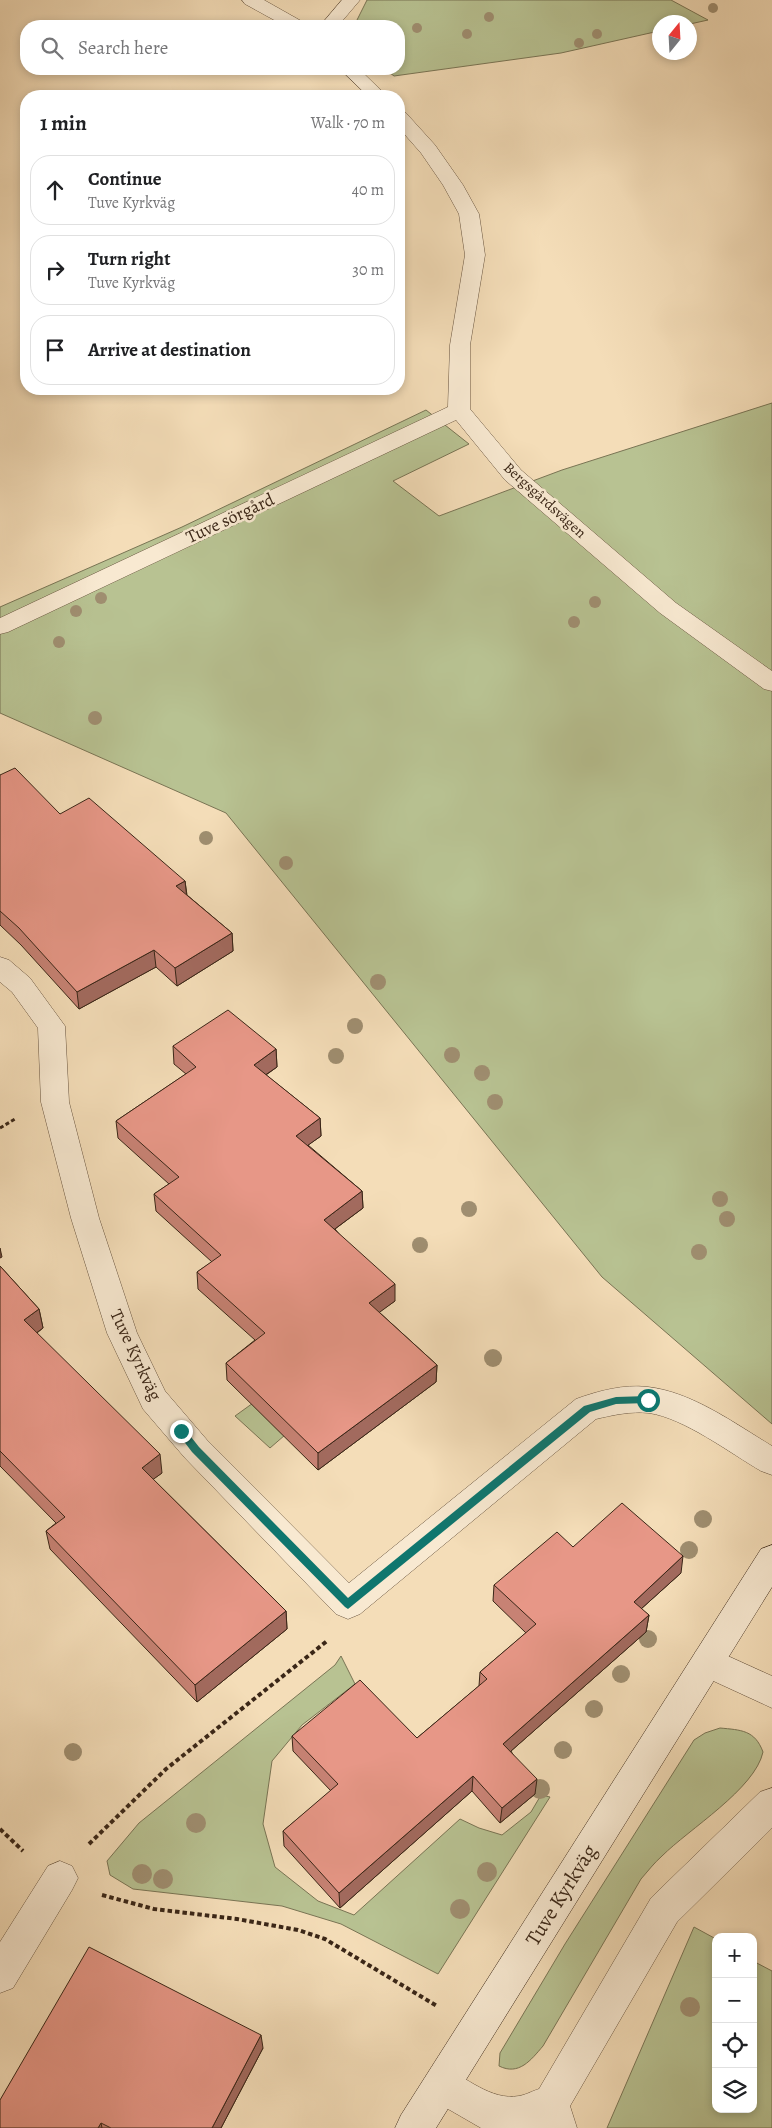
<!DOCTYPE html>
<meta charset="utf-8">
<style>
body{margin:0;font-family:Alegreya,serif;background:#f6f6f6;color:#202124}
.controls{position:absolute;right:15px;bottom:15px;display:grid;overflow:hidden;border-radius:10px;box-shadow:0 2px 8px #0003}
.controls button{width:45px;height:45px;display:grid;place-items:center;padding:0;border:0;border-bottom:1px solid #e0e0e0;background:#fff;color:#202124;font:25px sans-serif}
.compass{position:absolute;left:652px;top:15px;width:45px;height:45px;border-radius:50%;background:#fff;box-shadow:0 2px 8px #0003;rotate:18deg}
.stop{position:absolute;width:15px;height:15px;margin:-11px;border:4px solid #0f766e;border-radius:50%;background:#fff}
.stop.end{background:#0f766e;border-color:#fff;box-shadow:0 1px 5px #0008}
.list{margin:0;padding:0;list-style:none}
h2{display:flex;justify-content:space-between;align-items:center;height:65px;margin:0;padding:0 20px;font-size:21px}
h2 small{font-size:16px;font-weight:400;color:#757577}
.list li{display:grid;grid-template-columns:32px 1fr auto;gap:15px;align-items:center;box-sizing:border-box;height:70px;margin:0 10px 10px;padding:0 10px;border:1px solid #e0e0e0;border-radius:20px}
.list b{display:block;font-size:19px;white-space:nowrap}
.list p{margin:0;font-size:16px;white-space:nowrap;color:#757577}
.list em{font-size:16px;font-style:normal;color:#757577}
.icon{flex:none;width:28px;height:28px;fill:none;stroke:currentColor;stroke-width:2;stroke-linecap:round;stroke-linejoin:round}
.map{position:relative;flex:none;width:772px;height:2128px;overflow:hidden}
.search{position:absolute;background:#fff;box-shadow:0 2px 8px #0003;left:20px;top:20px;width:385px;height:55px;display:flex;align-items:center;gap:12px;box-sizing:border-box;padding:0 18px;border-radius:20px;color:#757577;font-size:19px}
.panel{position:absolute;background:#fff;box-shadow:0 2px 8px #0003;left:20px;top:90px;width:385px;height:305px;border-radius:20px}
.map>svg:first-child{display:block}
.green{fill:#b8c292;stroke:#797454}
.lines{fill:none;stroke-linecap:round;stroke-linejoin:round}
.lane-casing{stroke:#68543f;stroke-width:1}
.street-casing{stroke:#68543f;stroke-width:1}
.secondary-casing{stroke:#3a2617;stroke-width:1}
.path-far1{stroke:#3a2617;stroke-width:3;stroke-dasharray:4 2.5;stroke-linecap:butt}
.path{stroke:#3a2617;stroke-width:4;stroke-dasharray:4.5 3;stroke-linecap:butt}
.lane{fill:#f8e9d1;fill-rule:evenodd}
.street{fill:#f8e9d1;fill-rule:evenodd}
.secondary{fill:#f8e9d1;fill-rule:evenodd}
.tree{fill:#9f8e70}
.wall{fill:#c78274;stroke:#3a2617}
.shaded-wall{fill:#a26a5e;stroke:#3a2617}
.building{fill:#e79787;stroke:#3a2617}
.route{fill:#0f766e}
.labels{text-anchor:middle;stroke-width:5;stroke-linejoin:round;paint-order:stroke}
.far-street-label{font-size:15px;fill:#3a2617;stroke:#f8e9d1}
.street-label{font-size:18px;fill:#3a2617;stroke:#f8e9d1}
.near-street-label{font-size:21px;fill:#3a2617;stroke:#f8e9d1}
</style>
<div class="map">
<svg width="772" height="2128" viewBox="0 0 772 2128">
<rect width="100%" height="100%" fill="#f4ddb8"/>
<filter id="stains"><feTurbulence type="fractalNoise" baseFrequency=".004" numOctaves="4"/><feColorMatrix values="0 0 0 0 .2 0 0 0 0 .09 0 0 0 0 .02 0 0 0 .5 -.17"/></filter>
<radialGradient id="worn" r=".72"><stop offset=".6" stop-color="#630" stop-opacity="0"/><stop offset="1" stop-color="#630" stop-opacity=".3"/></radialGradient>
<g class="green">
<path d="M367 0H671L708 20 690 24V22H660L659 31 561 53 394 76 385 69H399V26H354Z"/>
<path d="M772 403V1424L602 1277 226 813 0 713V607L182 527 426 410 469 444 393 481 439 516 562 470Z"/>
<path d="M285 1380 315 1409 270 1448 235 1416Z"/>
<path d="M341 1656 355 1684 302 1725 272 1761 263 1824 275 1867 318 1901 354 1915 460 1819 479 1828 502 1835 531 1812 541 1795 550 1797 438 1974 341 1924 282 1906 133 1889 110 1875 107 1861 139 1823 335 1665Z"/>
<path d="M720 1728C741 1730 755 1730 763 1752 755 1789 689 1829 662 1856 654 1863 648 1871 641 1879L543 2046C531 2060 519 2076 499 2066L500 2053 565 1944 694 1740 705 1733Z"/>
<path d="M694 1927 716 1939V2109H753V1961L772 1971V2128H607Z"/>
</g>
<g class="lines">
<defs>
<g id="lane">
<path d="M708 1647 772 1676V1708L696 1673 691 1662 696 1651Z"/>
<path d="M772 1788V1828L677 1922 570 2106 577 2128H481L429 2098 423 2085 429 2072 442 2066C466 2077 491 2101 519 2096 526 2095 532 2091 539 2089L651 1898 760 1792Z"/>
<path d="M60 1861 72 1866 78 1878 72 1890 13 1988 0 1993V1942L48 1866Z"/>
</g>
<g id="street">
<path d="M242 0H264L303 22 306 26H285L245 4Z"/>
<path d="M342 0H360L338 26H320Z"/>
<path d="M340 69H359L387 96H368Z"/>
<path d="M399 112 406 113 435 145 463 185 479 214 485 255 470 345V409L521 470 676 603 772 671V691L764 689 660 613 505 480 456 420 8 632 0 634V618L448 407 450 345 465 255 459 214 443 185 421 153 399 128Z"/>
<path d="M0 957 9 960 30 978 65 1026 69 1102 99 1218 137 1333 165 1391 207 1440 349 1583 576 1399C598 1391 624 1384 648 1387 692 1392 734 1423 772 1446V1475L761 1471C730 1453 684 1418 649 1413 631 1411 613 1415 596 1419L360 1614 348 1619 336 1614 185 1458 143 1409 107 1333 71 1218 41 1102 38 1028 12 992 0 982Z"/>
</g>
<path id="secondary" d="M772 1545V1587L436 2128H395L401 2115 761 1549Z"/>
</defs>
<use href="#lane" class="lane-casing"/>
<use href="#street" class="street-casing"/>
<use href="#secondary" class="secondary-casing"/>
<path class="path-far1" d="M0 1128 15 1119"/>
<g class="path">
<path d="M0 1829 23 1851"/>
<path d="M89 1844 166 1769 327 1641"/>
<path d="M102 1895 154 1909 237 1919 298 1930 325 1939 437 2006"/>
</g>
<use href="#lane" class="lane"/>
<use href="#street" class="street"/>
<use href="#secondary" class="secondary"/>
</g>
<g class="tree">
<circle cx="713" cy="8" r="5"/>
<circle cx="489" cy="17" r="5"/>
<circle cx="417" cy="28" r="5"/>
<circle cx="467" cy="34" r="5"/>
<circle cx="597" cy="34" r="5"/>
<circle cx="579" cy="43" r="5"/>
<circle cx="101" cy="598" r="6"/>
<circle cx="595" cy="602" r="6"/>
<circle cx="76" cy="611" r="6"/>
<circle cx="574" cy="622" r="6"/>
<circle cx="59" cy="642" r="6"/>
<circle cx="95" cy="718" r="7"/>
<circle cx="206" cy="838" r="7"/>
<circle cx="286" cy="863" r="7"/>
<circle cx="378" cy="982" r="8"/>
<circle cx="355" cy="1026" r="8"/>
<circle cx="452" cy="1055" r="8"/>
<circle cx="336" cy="1056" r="8"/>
<circle cx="482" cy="1073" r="8"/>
<circle cx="495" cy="1102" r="8"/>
<circle cx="720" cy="1199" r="8"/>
<circle cx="469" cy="1209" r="8"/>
<circle cx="727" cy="1219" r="8"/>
<circle cx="420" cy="1245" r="8"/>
<circle cx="699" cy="1252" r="8"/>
<circle cx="493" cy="1358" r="9"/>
<circle cx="703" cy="1519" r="9"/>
<circle cx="689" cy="1550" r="9"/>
<circle cx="648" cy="1639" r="9"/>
<circle cx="621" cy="1674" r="9"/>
<circle cx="594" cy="1709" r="9"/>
<circle cx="563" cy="1750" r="9"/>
<circle cx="73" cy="1752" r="9"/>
<circle cx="540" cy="1789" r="10"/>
<circle cx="196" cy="1823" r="10"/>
<circle cx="487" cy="1872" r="10"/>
<circle cx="142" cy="1874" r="10"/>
<circle cx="163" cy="1879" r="10"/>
<circle cx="460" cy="1909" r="10"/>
<circle cx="690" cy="2007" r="10"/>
</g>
<g class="wall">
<path d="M0 775 60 814 185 881 187 895 232 933 233 951 177 986 156 967 79 1009 21 945 0 925Z"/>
<path d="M173 1046 276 1049 277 1067 266 1075 320 1118 321 1136 308 1145 362 1191 363 1208 335 1229 395 1301 379 1312 437 1365 436 1382 318 1470 227 1380 226 1363 255 1340 198 1289 197 1272 212 1262 156 1211 154 1194 169 1184 118 1138 116 1121 186 1074 174 1064Z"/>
<path d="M0 1266 39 1309 43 1328 37 1333 162 1473 153 1479 286 1611 287 1629 197 1702 50 1549 46 1531 56 1523 0 1466Z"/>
<path d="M573 1547 681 1573 641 1609 649 1615 646 1632 511 1751 535 1794 500 1823 472 1791 340 1908 284 1846 283 1831 331 1791 293 1751 292 1736 417 1738 479 1686 480 1672 526 1633 493 1601 494 1585Z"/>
<path d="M263 2048 221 2128H0Z"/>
</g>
<g class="shaded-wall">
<path d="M185 881 187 899 176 886Z"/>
<path d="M232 933 233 951 177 986 175 968Z"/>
<path d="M154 950 156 967 79 1009 77 992Z"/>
<path d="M276 1049 277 1067 255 1082 254 1065Z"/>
<path d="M320 1118 321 1136 297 1153 296 1136Z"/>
<path d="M362 1191 363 1208 324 1237V1220Z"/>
<path d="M0 1248 2 1257 0 1258Z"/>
<path d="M395 1284V1301L369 1320V1303Z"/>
<path d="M39 1309 43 1328 28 1339 24 1320Z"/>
<path d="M437 1365 436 1382 318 1470V1453Z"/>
<path d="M160 1454 162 1473 144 1486 142 1468Z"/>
<path d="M683 1556 681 1573 631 1618 634 1602Z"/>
<path d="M286 1611 287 1629 197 1702 195 1685Z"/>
<path d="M649 1615 646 1632 502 1759 503 1744Z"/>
<path d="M473 1776 472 1791 340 1908 339 1893Z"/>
<path d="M537 1779 535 1794 500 1823 502 1808Z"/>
<path d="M261 2035 263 2048 221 2128H212Z"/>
<path d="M101 2123 102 2128H98Z"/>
</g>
<g class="building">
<path d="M15 768 60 814 89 798 185 881 176 886 232 933 175 968 154 950 77 992 19 928 0 911V775Z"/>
<path d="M228 1010 276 1049 254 1065 320 1118 296 1136 362 1191 324 1220 395 1284 369 1303 437 1365 318 1453 226 1363 265 1333 197 1272 221 1255 154 1194 179 1177 116 1121 196 1067 173 1046Z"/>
<path d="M0 1266 39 1309 24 1320 160 1454 142 1468 286 1611 195 1685 46 1531 65 1517 0 1451Z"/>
<path d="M622 1503 683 1556 634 1602 649 1615 503 1744 537 1779 502 1808 473 1776 339 1893 283 1831 338 1784 292 1736 360 1680 417 1738 487 1679 480 1672 536 1624 494 1585 557 1532 573 1547Z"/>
<path d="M89 1947 261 2035 212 2128H111L101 2123 98 2128H0V2100Z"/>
</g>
<path class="route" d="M648 1396 653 1400 648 1403 616 1404 590 1412 348 1609 345 1607 192 1452 176 1431 178 1428H184L199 1447 348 1598 584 1406 616 1397Z"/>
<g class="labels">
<g class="far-street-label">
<text transform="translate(545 500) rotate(42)" y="5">Bergsgårdsvägen</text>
</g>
<g class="street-label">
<text transform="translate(230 518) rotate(-25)" y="6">Tuve sörgård</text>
<text transform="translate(136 1355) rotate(65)" y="6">Tuve Kyrkväg</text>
</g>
<g class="near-street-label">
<text transform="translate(561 1895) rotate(-58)" y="7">Tuve Kyrkväg</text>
</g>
</g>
<rect width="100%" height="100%" filter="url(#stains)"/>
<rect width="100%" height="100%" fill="url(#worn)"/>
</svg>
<div class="controls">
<button>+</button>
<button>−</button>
<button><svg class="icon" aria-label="locate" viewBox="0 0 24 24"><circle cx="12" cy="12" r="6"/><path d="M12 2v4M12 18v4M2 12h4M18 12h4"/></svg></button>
<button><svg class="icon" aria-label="layers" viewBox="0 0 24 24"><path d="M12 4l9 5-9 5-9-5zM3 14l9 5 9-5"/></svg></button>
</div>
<svg class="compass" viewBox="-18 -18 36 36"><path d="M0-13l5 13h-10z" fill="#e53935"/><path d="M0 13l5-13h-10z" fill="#757577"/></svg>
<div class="stop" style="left:648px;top:1400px"></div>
<div class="stop end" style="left:181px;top:1431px"></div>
<div class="search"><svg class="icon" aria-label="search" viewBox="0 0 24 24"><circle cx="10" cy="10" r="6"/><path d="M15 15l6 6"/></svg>Search here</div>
<section class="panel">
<h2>1 min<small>Walk · 70 m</small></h2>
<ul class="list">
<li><svg class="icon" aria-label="ahead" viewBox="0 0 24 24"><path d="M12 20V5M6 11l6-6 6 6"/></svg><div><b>Continue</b><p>Tuve Kyrkväg</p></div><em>40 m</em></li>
<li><svg class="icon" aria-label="right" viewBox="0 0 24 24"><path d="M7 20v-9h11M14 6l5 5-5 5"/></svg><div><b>Turn right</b><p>Tuve Kyrkväg</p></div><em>30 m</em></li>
<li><svg class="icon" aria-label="arrive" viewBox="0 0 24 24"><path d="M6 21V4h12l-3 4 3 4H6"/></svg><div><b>Arrive at destination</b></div></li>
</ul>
</section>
</div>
